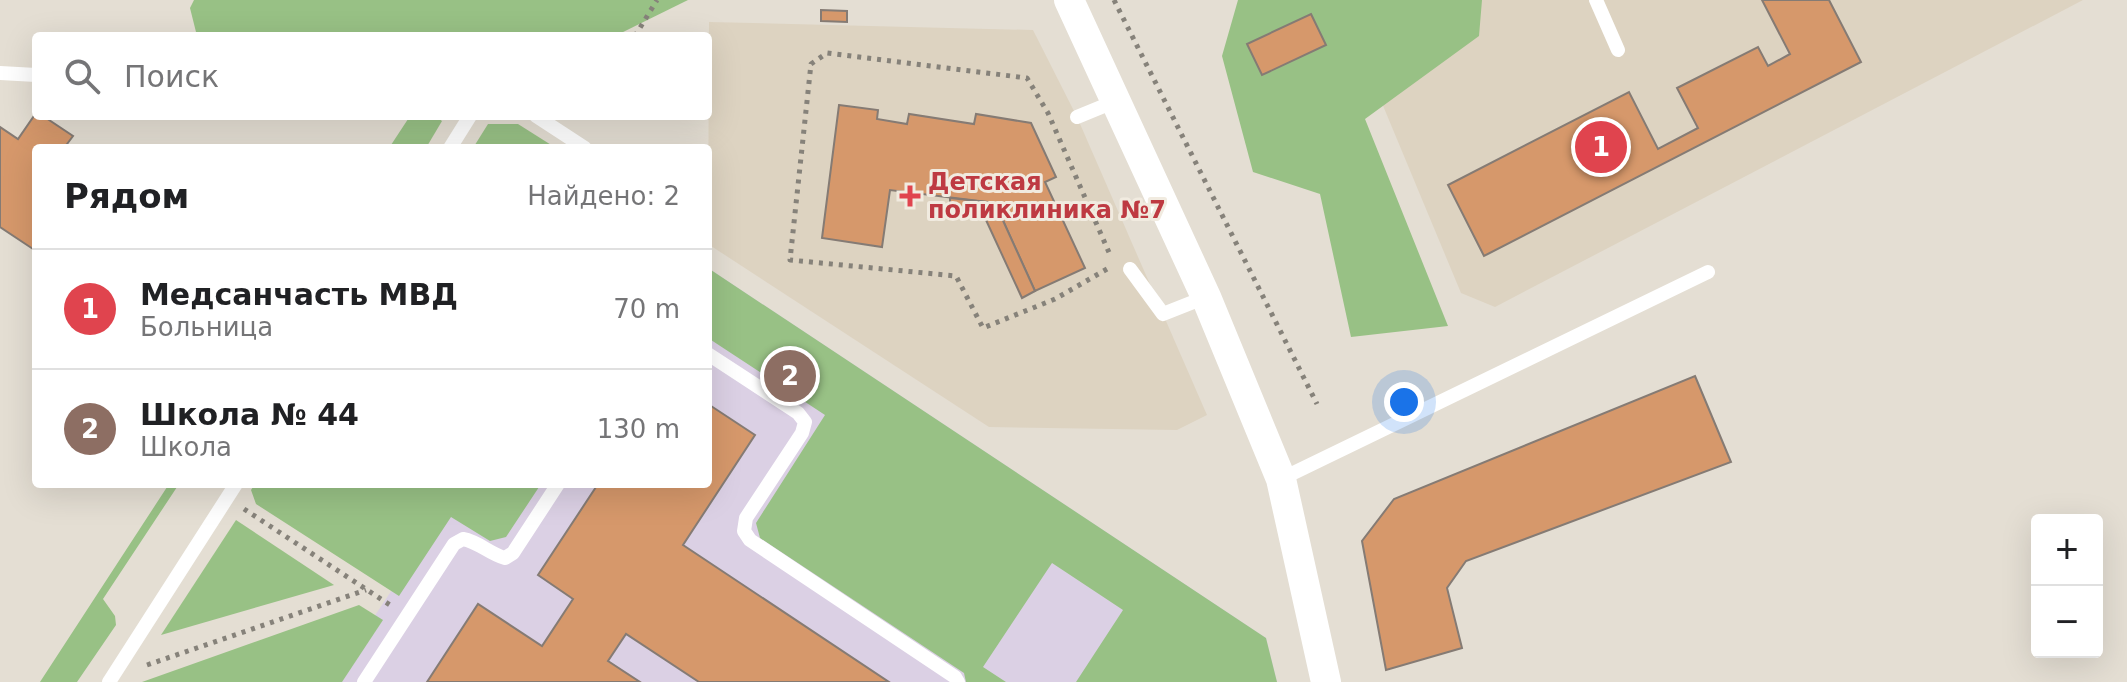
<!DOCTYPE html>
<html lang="ru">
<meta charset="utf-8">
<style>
body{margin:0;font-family:"DejaVu Sans",sans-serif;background:#f2f2f2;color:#202124}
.controls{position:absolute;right:24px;bottom:24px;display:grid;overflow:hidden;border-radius:8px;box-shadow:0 8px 32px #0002}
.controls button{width:72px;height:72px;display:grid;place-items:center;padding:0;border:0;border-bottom:2px solid #e0e0e0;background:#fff;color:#202124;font:40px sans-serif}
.you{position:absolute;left:1404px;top:402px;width:28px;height:28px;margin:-20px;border:6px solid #fff;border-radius:50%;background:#1a73e8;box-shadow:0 0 0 12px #1a73e833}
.badge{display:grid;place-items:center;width:52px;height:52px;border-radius:50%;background:#0b8043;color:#fff;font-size:26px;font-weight:700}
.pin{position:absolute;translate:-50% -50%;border:4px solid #fff;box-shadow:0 2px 8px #0006}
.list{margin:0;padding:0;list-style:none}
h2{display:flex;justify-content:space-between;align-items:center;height:104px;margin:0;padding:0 32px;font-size:34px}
h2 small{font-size:26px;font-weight:400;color:#757577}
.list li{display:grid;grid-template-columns:52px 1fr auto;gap:24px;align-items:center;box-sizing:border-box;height:120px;padding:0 32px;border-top:2px solid #e0e0e0}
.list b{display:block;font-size:30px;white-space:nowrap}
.list p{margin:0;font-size:26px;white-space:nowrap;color:#757577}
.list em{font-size:26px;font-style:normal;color:#757577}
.icon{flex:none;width:44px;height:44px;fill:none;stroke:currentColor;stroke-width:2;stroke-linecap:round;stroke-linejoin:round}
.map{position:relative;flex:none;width:2127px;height:682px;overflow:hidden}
.search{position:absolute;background:#fff;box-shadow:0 8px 32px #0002;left:32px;top:32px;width:680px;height:88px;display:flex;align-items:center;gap:20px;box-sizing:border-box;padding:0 28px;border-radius:8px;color:#757577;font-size:30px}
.panel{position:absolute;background:#fff;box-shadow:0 8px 32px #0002;left:32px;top:144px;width:680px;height:344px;border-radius:8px}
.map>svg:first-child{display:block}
.built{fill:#ddd3c1}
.education{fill:#dbd0e4}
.green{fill:#98c185}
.building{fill:#d6986b;stroke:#857b74;stroke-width:2}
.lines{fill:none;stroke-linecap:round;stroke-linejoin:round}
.path{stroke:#86827a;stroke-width:5;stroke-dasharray:4 6;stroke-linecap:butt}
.service{stroke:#fff;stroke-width:14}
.minor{stroke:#fff;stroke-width:30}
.health-dot{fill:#e0444e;stroke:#f1ebe0;stroke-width:3}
.labels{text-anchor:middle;stroke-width:6;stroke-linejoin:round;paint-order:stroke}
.health-label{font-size:24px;font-weight:bold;fill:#be3a42;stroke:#f1ebe0;text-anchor:start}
</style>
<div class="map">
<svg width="2127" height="682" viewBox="0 0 2127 682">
<rect width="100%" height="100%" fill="#e4ded3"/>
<g class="built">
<path d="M1339 0H2083L1495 307 1461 293Z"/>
<path d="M709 22 1033 30 1077 117 1207 415 1177 430 989 427 708 244Z"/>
</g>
<path class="education" d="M708 268 1266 638 1277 682H331L462 484H708Z"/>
<g class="green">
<path d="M194 0H688L615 36H197L190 8Z"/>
<path d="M1238 0H1482L1479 36 1365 119 1448 326 1351 337 1320 194 1253 172 1222 56Z"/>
<path d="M410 116H435L442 121 426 148H389Z"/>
<path d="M488 124H518L556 148H473Z"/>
<path d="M708 268 1266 638 1277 682H1076L1123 610 1052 563 983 667 1006 682H966L964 673 760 538 756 523 825 415 708 338Z"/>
<path d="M169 484H179L103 599 115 616 116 625 77 682H40Z"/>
<path d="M255 484H541L506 537 490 541 451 517 399 596 256 504 251 490Z"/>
<path d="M236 520 334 585 161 635Z"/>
<path d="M359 605 383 620 342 682H142Z"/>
</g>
<g class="building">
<path d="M1762 0H1829L1861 62 1484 256 1448 185 1629 92 1658 149 1698 128 1677 88 1758 47 1768 66 1790 54Z"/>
<path d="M821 10 847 11V22L821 21Z"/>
<path d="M1311 14 1326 45 1262 75 1247 44Z"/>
<path d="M839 105 878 110 877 119 907 124 909 114 974 124 976 114 1031 123 1056 177 1045 182 1085 268 1035 291 995 203 890 190 882 247 822 238Z"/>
<path d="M36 113V116H43L73 136 64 148H36V251L0 227V127L18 139Z"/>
<path d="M950 198 995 203 1035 291 1022 298 986 220 950 214Z"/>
<path d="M1695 376 1731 462 1466 561 1447 588 1462 648 1386 670 1362 541 1394 499Z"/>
<path d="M708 404 755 435 683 545 889 682H699L626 634 608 661 640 682H427L478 604 542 646 573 599 538 575 598 484H708Z"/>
</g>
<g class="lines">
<g class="path">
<path d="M1114 0 1317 404"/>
<path d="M635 36 657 0"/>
<path d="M1107 269 1055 299 983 328 956 276 790 260 811 64 827 53 1027 78 1048 113 1111 257"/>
<path d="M244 509 390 605"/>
<path d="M147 665 366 590"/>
</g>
<g class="service">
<path d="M1596 0 1618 50"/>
<path d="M0 73 36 75"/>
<path d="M536 116 585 148"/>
<path d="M1077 117 1116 101"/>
<path d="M450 148 470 116"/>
<path d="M1130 269 1163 314 1206 297"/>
<path d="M708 354 798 413 805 422 802 433 746 518 744 531 750 540 955 677 958 682"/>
<path d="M1281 479 1708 272"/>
<path d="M109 682 236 484"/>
<path d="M364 682 454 544 463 539C479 542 490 554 505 558L513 553 558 484"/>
</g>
<path class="minor" d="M1069 0 1206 297 1281 479 1326 682"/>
</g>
<path class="health-dot" d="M906 184h8v8h8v8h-8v8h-8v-8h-8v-8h8z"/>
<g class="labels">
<g class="health-label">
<text x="928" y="190">Детская<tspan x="928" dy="28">поликлиника №7</tspan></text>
</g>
</g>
</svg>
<div class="controls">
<button>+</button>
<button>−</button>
</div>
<div class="you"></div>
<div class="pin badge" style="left:1601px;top:147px;background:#e0444e">1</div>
<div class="pin badge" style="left:790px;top:376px;background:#8d6e63">2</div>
<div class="search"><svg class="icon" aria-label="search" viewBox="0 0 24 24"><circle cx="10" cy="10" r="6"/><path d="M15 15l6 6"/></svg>Поиск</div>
<section class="panel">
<h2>Рядом<small>Найдено: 2</small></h2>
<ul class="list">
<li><span class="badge" style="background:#e0444e">1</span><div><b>Медсанчасть МВД</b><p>Больница</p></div><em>70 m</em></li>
<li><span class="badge" style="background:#8d6e63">2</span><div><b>Школа № 44</b><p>Школа</p></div><em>130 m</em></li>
</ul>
</section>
</div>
